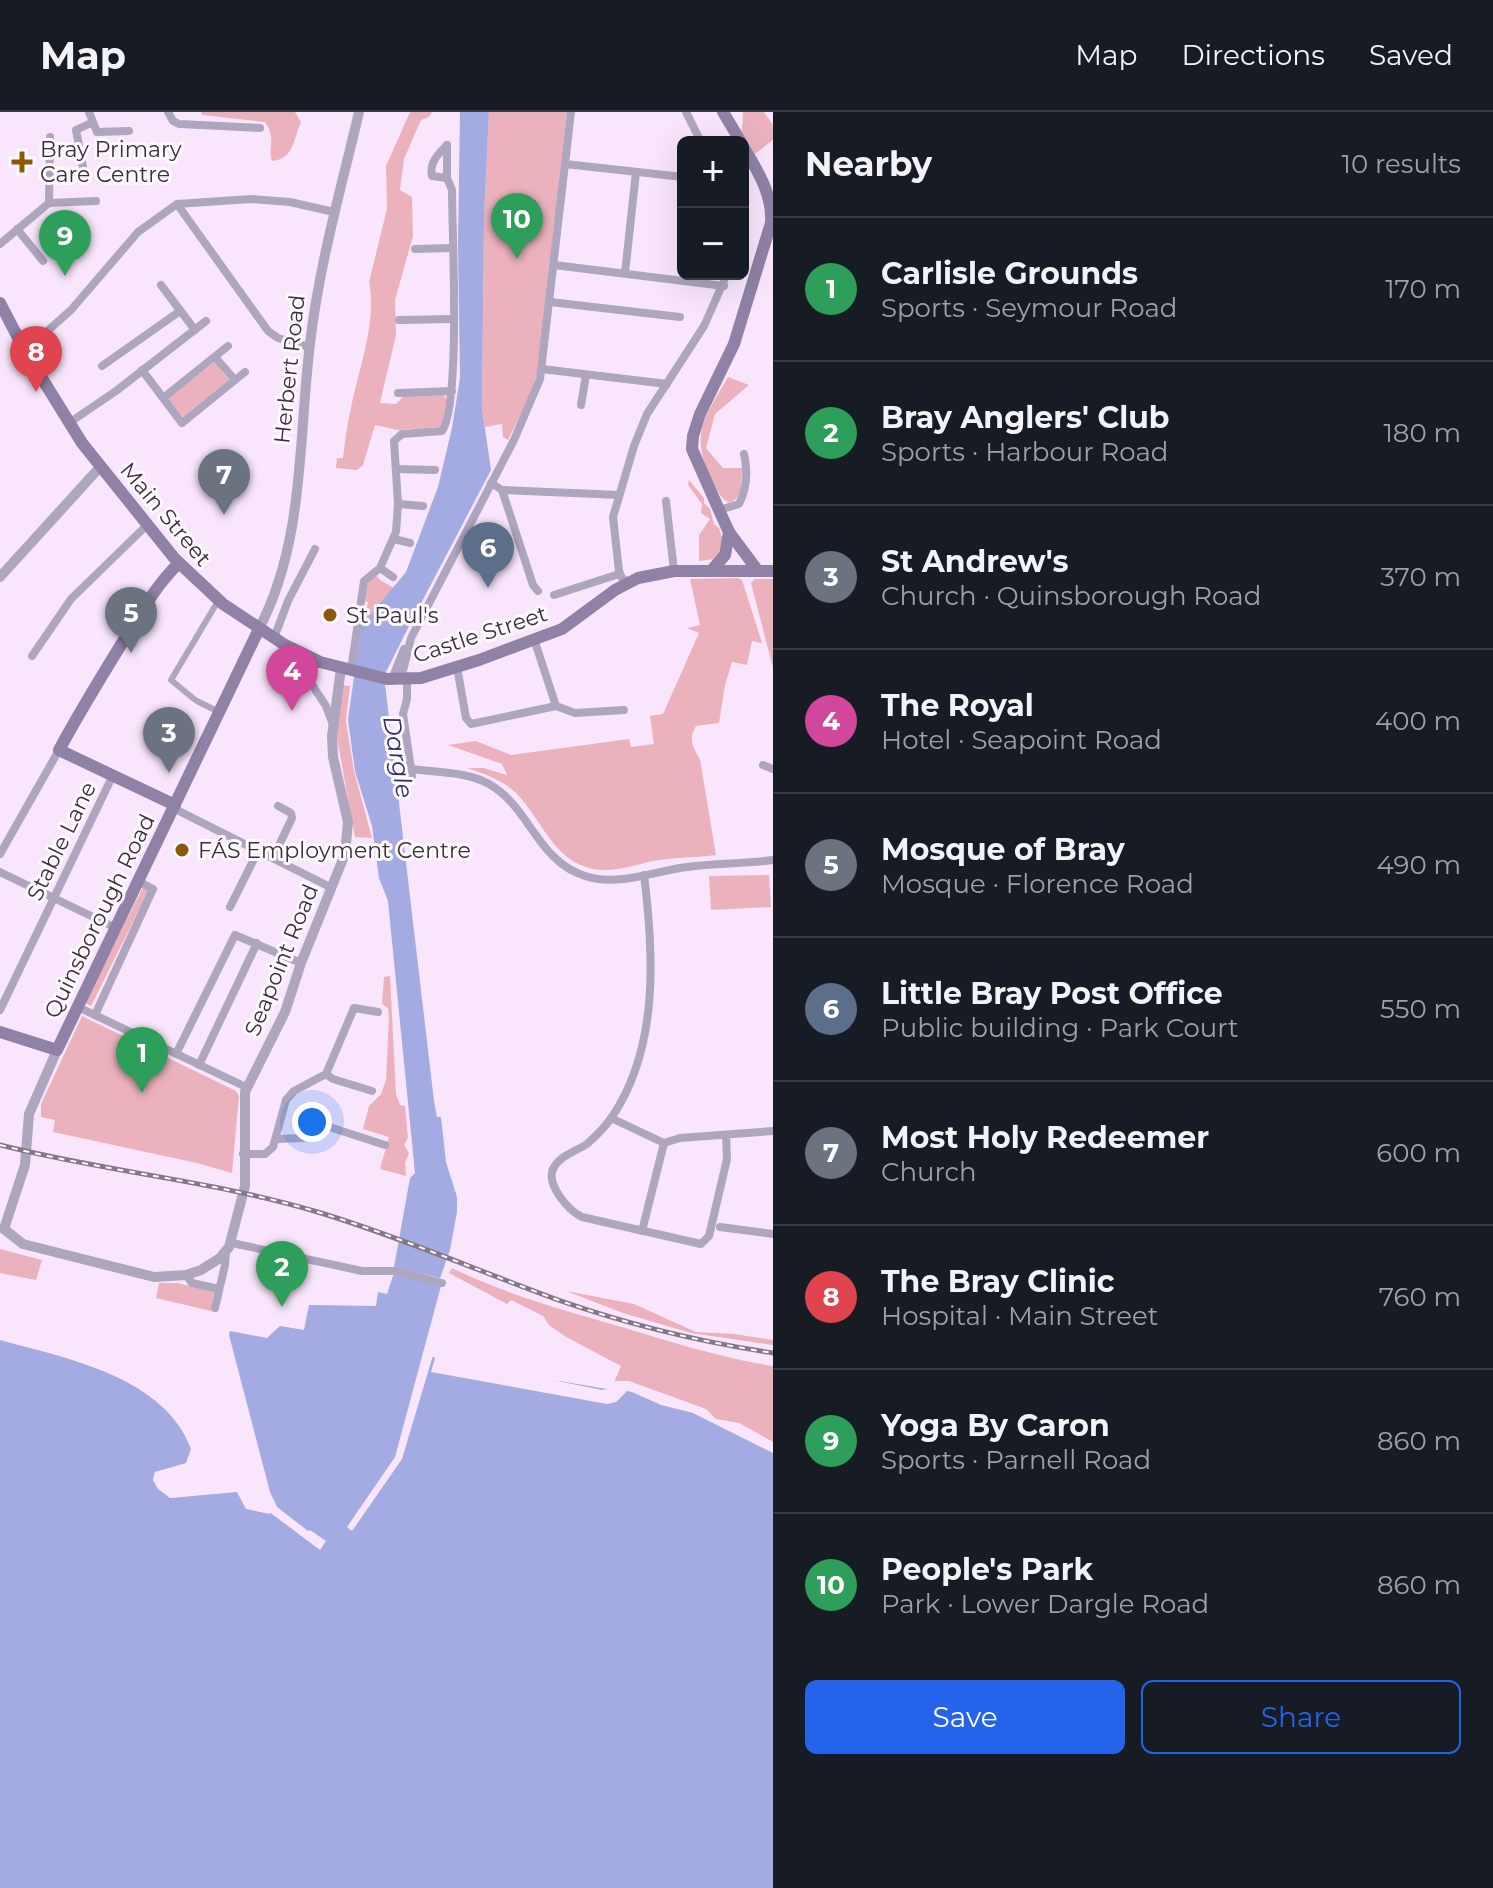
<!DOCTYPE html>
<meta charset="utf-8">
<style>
body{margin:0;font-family:Montserrat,sans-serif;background:#20242c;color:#f1f3f6}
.controls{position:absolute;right:24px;top:24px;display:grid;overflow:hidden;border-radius:12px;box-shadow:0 8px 32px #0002}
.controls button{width:72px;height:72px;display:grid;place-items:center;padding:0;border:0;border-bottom:2px solid #363941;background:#171b24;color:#f1f3f6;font:40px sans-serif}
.you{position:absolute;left:312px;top:1010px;width:28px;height:28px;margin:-20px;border:6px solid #fff;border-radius:50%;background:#1a73e8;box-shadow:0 0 0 12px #1a73e833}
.badge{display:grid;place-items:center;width:52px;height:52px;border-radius:50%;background:#2563eb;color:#fff;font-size:26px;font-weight:700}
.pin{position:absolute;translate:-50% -66px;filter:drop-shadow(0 2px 4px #0008)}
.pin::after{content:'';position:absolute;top:42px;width:28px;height:24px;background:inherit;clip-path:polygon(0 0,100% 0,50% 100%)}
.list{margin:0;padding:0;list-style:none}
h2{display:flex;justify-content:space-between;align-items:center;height:104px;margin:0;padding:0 32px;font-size:34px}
h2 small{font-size:26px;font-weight:400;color:#9ea1a6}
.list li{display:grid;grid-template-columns:52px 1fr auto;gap:24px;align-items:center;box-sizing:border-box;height:144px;padding:0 32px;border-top:2px solid #363941}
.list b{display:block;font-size:30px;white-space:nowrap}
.list p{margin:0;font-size:26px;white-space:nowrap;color:#9ea1a6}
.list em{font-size:26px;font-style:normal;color:#9ea1a6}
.actions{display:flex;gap:16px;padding:24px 32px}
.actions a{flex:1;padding:18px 0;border:2px solid #2563eb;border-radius:12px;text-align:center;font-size:28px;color:#2563eb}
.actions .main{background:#2563eb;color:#fff}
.map{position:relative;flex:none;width:773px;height:1776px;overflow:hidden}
header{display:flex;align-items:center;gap:48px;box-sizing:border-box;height:112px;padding:0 40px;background:#171b24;border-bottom:2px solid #363941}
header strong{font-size:38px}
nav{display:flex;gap:44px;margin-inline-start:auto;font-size:28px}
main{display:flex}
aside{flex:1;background:#171b24}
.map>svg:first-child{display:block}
.green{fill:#ebb2be}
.water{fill:#a4aae2}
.pier{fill:#f9e6fc}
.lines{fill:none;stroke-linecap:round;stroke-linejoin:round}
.pedestrian{stroke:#aea5be;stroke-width:6}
.minor{stroke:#aea5be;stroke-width:8}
.tertiary{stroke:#aea5be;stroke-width:10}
.secondary{stroke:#8f82a6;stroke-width:12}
.rail-casing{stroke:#847786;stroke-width:5}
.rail{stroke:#fdf9fe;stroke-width:2;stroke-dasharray:6;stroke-linecap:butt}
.poi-dot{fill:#8d5809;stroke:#fdf9fe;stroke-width:3}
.labels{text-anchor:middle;stroke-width:6;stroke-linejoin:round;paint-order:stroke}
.poi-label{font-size:22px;fill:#392f3a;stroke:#fdf9fe;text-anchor:start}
.street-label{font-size:22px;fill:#392f3a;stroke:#fdf9fe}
.water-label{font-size:24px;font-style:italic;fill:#2e2c6e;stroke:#fdf9fe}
</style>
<header>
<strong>Map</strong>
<nav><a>Map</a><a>Directions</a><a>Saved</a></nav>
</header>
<main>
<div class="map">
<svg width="773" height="1776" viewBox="0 0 773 1776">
<rect width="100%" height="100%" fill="#f9e6fc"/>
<g class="green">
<path d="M201 0H295L301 10C293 28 294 47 272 49 267 35 277 27 265 10L202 3Z"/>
<path d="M410 0H432L429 5 421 8 404 47 400 78 412 85 413 124 395 188 396 223 380 291 396 292 404 284 444 283 447 288 441 315 398 318 375 313 363 353 357 358 336 356 337 346H343C345 329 347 312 351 296 359 256 377 210 369 170L387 97 386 54Z"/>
<path d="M489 0H567L538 260 529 286 508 328 503 325 502 312 485 315 482 296 484 107Z"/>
<path d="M743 0H764L773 13V28L755 42 742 20Z"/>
<path d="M215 250 229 268 183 305 168 286Z"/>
<path d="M728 265 749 273 715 302 706 336 723 356H742C741 369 744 385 730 391 720 387 716 376 711 366 689 322 706 303 728 265Z"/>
<path d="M689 368 704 386V391L710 397 714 412 719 416 722 426 719 442 715 447 699 449V423L710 407 701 401 702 392 688 373Z"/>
<path d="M376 463 380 468 394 476 361 514 363 499H366L368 490 365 489 368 469Z"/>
<path d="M738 466 742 468 762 531 752 529 747 553 732 550 725 573 719 611 696 614C688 627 693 635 700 647L716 743C694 746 669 745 648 750 629 755 613 760 593 757 553 749 542 707 516 681 502 668 485 662 467 656H484L507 663 502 652 448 633 476 629 511 643 629 627 631 635 654 632 650 604 663 602 699 521 687 516 700 513 690 467Z"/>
<path d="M755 467H773V556L751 471Z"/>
<path d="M342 573 350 574 346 609 354 659 372 726 355 725 354 720 337 626 336 611Z"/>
<path d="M769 763 771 795 711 798 709 764Z"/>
<path d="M143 775 149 778 91 894 85 891Z"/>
<path d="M390 864 396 982 400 993 405 994 408 1026 404 1033 409 1041 405 1051 406 1064 380 1057 389 1025 363 1017 369 994 381 982 386 968 389 905 388 896 382 892 384 865Z"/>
<path d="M82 904 236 979 239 984 232 1061 197 1051 53 1020 55 1008 41 1005V992Z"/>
<path d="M0 1137 42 1148 36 1168 0 1161Z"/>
<path d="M452 1156C507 1183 567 1199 625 1216 674 1231 722 1246 773 1254V1335L613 1273 621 1254 566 1225 549 1213 543 1204 511 1188 507 1192 449 1161Z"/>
<path d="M159 1171H178L214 1180 211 1199 156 1186Z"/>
<path d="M566 1179 634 1192 696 1220 734 1222 773 1228V1233L691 1221 623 1201Z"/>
</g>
<g class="water">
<path d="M460 0H489L484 107 482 296 491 358 406 520 386 560 385 572 434 989 437 1005H441L446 1050 457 1085V1100L450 1138 440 1166 394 1155 410 1066 415 1061 388 789 379 766 372 714 355 659 348 608 361 514 406 460 438 375 452 316 460 266 458 132Z"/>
<path d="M394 1161 441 1174 395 1345 347 1415 352 1419 402 1347 434 1240 522 1267 559 1269 607 1277 613 1273 667 1285 714 1310 773 1335V1776H0V1228C66 1246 165 1265 191 1337L186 1351 155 1360 153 1368 170 1386 238 1379 246 1396 268 1399 320 1438 326 1429 310 1418 308 1419 277 1395 270 1380 229 1223 230 1219 267 1226 280 1214 304 1218 309 1193 376 1194 378 1180 387 1182Z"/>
</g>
<g class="pier">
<path d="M433 1239 521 1266 523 1262 602 1278 607 1277 615 1269H629L706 1297 716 1307 739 1311 773 1330V1341L693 1301 661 1293 632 1280 627 1279 616 1290 607 1292 431 1260 435 1246 431 1244Z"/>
<path d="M190 1351 187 1355 158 1363 157 1368 161 1375 171 1382 239 1376 248 1393 270 1396V1402L246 1397 237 1380 170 1386 158 1377 153 1368 155 1360Z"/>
</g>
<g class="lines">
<g class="pedestrian">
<path d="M194 587 171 568 218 489"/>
<path d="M197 589 219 600"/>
</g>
<g class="minor">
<path d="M89 0 97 20 129 19"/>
<path d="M168 0 173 9 179 12 260 16"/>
<path d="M686 0 701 30"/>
<path d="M565 52 683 65"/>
<path d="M83 55 76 18 91 11"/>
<path d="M447 66 432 64C429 51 438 42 447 33"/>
<path d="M49 91 50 25"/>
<path d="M177 92 268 219 278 226 309 235"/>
<path d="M17 117 43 149"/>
<path d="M0 132 49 91 96 89"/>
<path d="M415 137 452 136"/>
<path d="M554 153 724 174"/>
<path d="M625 161 636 60"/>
<path d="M161 173 195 218"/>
<path d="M550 190 680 205"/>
<path d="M399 208 452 207"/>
<path d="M25 239 71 198 138 120 177 92 251 87 290 90 334 100"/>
<path d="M102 254 180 199"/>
<path d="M542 257 667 272"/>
<path d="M142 258 182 311 235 268 215 245"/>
<path d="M235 268 245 260"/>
<path d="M398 281 452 279"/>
<path d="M163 286 228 234"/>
<path d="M581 293 586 263"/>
<path d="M69 311 116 279 206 209"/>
<path d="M396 357 435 358"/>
<path d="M491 371 502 378 533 473 538 479"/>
<path d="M502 378 619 383"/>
<path d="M666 389 674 459"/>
<path d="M398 392 423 394"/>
<path d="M719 398 739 392C747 376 748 359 744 342"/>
<path d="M394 427 410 431"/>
<path d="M380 456 393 465"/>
<path d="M628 470 622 466 619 459 613 405 634 334 647 302 704 214 727 162"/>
<path d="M554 483 619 462"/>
<path d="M274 526 288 489 315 437"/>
<path d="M534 527 556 594 575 601 624 598"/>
<path d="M297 540 299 553 326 594 332 610"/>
<path d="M32 544 71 487 146 414"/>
<path d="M457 555 466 606 471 612 556 594"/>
<path d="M351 558 364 469 380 456 396 420 398 392 394 329 402 322 442 319C461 293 452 119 452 78L447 66V33"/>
<path d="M392 567 404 537"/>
<path d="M401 567 411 526 514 328 540 267 571 0"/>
<path d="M407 567V587L403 602 412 664"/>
<path d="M763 653 773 657"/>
<path d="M411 657C436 660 468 660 489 672 530 695 537 749 585 764 618 775 654 759 687 755 716 751 745 752 773 748"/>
<path d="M173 696 332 776"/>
<path d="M0 742 59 638"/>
<path d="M273 746 292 706 291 701 278 694"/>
<path d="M0 760 116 816"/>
<path d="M644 763C654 843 659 935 612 1005 605 1015 596 1024 587 1032 576 1039 559 1044 553 1057 546 1073 569 1099 582 1105L701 1132 709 1124 727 1047 726 1023"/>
<path d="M230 795 258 739"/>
<path d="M78 895 246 975"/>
<path d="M0 898 113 663"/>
<path d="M95 903 153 777 138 769"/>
<path d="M176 942 235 823 301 851"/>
<path d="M199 953 257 831"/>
<path d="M326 962 333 967 372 979"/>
<path d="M611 1006 664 1031 680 1026 773 1019"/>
<path d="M277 1027 303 1026 310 1014 317 1011 385 1033"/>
<path d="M243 1042H265L273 1035 286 988 294 979 326 962 354 896 378 900"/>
<path d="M720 1115 773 1122"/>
<path d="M642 1119 664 1031"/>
<path d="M232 1131 362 1159H396L442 1171"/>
<path d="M186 1163 192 1171 219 1177"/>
<path d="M215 1196 225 1153 226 1140"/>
</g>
<g class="tertiary">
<path d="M0 465 100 355"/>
<path d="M259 517C305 429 298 328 310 232 319 153 341 77 359 0"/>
<path d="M4 1117 23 1132 154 1165 186 1163 201 1158 220 1146 229 1135 245 1074V980L285 900 301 851 345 742 348 710 333 645 332 624 341 556"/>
<path d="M4 1117 25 1053 29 1002 57 938"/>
</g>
<g class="secondary">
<path d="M723 0 741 30"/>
<path d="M743 34C757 58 773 82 771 111L734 232 700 302 693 324 692 337 719 398 729 420 758 459"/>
<path d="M0 191 25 239 82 331 175 447 223 492 285 533 320 550 387 567 421 566 479 548 562 517 615 478 638 466 674 459H773"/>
<path d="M711 459 725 443 729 420"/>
<path d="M175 693 59 638C78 603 98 570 119 536 137 507 154 475 179 451"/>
<path d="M0 920 57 938 259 517"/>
</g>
<defs>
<path id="rail" d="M0 1033C106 1060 216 1069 321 1101 403 1126 481 1160 561 1189 630 1213 701 1230 773 1241"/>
</defs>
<use href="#rail" class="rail-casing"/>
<use href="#rail" class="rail"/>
</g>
<g class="poi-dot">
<path d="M18 38h8v8h8v8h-8v8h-8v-8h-8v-8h8z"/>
<circle cx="330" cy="503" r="8"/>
<circle cx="182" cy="738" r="8"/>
</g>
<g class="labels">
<g class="poi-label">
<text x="40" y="45">Bray Primary<tspan x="40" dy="25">Care Centre</tspan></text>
<text x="346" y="511">St Paul's</text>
<text x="198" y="746">FÁS Employment Centre</text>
</g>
<g class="street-label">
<text transform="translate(289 257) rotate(-84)" y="8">Herbert Road</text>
<text transform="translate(166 402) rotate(50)" y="8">Main Street</text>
<text transform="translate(480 522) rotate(-18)" y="8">Castle Street</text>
<text transform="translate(61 729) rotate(-64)" y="8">Stable Lane</text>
<text transform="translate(99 804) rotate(-64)" y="8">Quinsborough Road</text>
<text transform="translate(281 848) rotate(-68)" y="8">Seapoint Road</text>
</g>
<g class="water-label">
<text transform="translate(398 645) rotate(80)" y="8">Dargle</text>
</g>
</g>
</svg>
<div class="controls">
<button>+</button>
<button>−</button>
</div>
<div class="you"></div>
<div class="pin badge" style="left:142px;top:981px;background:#2e9e5b">1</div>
<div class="pin badge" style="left:282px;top:1195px;background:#2e9e5b">2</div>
<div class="pin badge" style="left:169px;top:661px;background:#6b7280">3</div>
<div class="pin badge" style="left:292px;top:599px;background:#d1479c">4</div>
<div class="pin badge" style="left:131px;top:541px;background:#6b7280">5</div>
<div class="pin badge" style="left:488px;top:476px;background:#5c6f8a">6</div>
<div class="pin badge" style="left:224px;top:403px;background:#6b7280">7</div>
<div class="pin badge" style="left:36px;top:280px;background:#e0444e">8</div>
<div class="pin badge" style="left:65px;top:164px;background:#2e9e5b">9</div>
<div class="pin badge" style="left:517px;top:147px;background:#2e9e5b">10</div>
</div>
<aside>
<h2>Nearby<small>10 results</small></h2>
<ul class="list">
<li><span class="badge" style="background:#2e9e5b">1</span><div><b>Carlisle Grounds</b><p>Sports · Seymour Road</p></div><em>170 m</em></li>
<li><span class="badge" style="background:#2e9e5b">2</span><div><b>Bray Anglers' Club</b><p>Sports · Harbour Road</p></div><em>180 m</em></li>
<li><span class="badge" style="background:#6b7280">3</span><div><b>St Andrew's</b><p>Church · Quinsborough Road</p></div><em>370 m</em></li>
<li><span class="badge" style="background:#d1479c">4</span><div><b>The Royal</b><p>Hotel · Seapoint Road</p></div><em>400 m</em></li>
<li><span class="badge" style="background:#6b7280">5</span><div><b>Mosque of Bray</b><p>Mosque · Florence Road</p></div><em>490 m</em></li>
<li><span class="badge" style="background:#5c6f8a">6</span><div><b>Little Bray Post Office</b><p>Public building · Park Court</p></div><em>550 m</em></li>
<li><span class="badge" style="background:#6b7280">7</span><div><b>Most Holy Redeemer</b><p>Church</p></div><em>600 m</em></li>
<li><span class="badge" style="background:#e0444e">8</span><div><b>The Bray Clinic</b><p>Hospital · Main Street</p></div><em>760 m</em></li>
<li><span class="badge" style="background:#2e9e5b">9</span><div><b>Yoga By Caron</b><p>Sports · Parnell Road</p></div><em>860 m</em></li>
<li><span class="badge" style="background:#2e9e5b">10</span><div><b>People's Park</b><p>Park · Lower Dargle Road</p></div><em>860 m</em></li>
</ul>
<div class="actions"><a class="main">Save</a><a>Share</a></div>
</aside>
</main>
